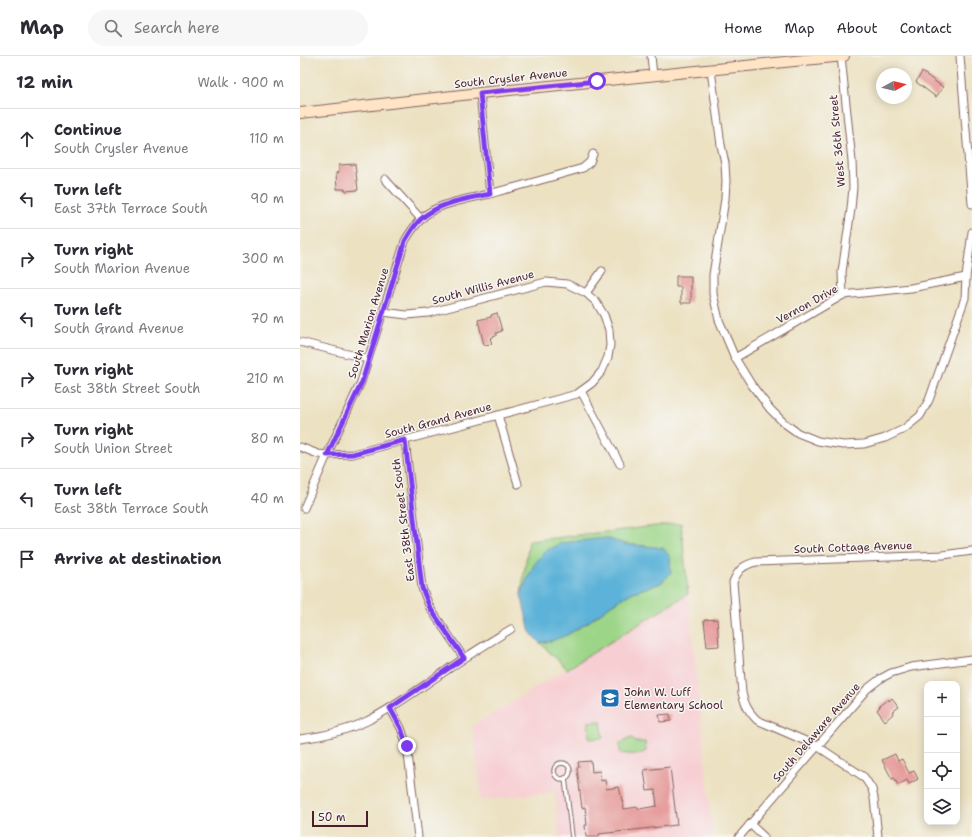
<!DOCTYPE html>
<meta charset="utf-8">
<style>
body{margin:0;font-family:"Shantell Sans",sans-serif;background:#f7f7f7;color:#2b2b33}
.controls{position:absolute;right:12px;bottom:12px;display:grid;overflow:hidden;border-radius:8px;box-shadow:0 2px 10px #0003}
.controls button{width:36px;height:36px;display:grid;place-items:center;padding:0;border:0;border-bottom:1px solid #e1e1e2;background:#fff;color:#2b2b33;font:20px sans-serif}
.compass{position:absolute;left:576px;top:12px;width:36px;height:36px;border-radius:50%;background:#fff;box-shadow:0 2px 10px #0003;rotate:82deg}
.scale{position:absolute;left:12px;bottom:10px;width:56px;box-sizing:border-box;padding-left:4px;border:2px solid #4a1f2b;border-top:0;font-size:11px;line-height:14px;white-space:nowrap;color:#4a1f2b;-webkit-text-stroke:3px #f6f6f2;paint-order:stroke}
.stop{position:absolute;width:12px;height:12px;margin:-9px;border:3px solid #7c3aed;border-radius:50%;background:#fff}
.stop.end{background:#7c3aed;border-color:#fff;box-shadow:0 1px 4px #0008}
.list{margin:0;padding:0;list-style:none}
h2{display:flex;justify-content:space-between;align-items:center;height:52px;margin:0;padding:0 16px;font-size:17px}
h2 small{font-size:13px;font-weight:400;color:#7c7c81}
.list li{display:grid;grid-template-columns:26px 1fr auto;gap:12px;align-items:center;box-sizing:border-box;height:60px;padding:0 16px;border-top:1px solid #e1e1e2}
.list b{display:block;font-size:15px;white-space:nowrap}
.list p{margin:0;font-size:13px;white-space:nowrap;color:#7c7c81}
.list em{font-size:13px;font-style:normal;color:#7c7c81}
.icon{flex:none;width:22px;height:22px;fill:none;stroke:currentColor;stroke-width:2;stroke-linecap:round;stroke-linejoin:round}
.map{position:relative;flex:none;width:672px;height:781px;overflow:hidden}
header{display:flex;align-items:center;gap:24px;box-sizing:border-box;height:56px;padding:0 20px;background:#fff;border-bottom:1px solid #e1e1e2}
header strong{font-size:19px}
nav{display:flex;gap:22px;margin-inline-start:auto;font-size:14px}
.search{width:280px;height:36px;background:#f7f7f7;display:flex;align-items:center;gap:10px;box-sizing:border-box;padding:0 14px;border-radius:22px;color:#7c7c81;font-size:15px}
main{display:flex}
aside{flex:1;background:#fff}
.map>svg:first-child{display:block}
.built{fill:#f7cfd3}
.green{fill:#9dd588;stroke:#747a5a}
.water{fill:#5bb2d8;stroke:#526882}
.building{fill:#e38c8b}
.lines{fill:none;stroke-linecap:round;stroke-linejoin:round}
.lane-casing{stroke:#836360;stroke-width:5.5}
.street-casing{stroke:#836360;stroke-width:9}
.secondary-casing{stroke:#836360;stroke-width:12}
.lane{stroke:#fff;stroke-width:3.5}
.street{stroke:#fff;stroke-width:7}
.secondary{stroke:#ffe4c6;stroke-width:10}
.route{stroke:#7c3aed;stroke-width:5}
.labels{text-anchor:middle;stroke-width:3;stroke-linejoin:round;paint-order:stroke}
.street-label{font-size:11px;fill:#4a1f2b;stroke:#f6f6f2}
.poi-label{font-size:11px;fill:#4a1f2b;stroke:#f6f6f2;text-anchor:start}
</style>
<header>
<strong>Map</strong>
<div class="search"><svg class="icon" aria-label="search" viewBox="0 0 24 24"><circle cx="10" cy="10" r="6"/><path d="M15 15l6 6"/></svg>Search here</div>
<nav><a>Home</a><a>Map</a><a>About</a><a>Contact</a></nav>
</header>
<main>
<aside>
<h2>12 min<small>Walk · 900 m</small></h2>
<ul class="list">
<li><svg class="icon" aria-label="ahead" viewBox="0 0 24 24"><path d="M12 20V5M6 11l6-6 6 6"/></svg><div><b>Continue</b><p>South Crysler Avenue</p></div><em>110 m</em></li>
<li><svg class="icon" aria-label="left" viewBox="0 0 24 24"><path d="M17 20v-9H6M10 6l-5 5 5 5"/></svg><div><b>Turn left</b><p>East 37th Terrace South</p></div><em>90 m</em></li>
<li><svg class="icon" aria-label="right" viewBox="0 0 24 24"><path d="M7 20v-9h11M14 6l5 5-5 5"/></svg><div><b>Turn right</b><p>South Marion Avenue</p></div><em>300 m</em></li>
<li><svg class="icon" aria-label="left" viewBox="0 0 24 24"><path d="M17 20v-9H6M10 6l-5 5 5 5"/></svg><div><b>Turn left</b><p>South Grand Avenue</p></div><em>70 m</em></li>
<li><svg class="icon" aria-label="right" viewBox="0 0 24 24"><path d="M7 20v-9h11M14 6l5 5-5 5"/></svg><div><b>Turn right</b><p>East 38th Street South</p></div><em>210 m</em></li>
<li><svg class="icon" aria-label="right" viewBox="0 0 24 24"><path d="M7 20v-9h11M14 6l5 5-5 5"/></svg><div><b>Turn right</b><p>South Union Street</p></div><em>80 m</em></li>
<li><svg class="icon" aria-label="left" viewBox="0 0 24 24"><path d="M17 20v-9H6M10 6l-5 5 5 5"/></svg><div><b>Turn left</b><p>East 38th Terrace South</p></div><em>40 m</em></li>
<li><svg class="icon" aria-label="arrive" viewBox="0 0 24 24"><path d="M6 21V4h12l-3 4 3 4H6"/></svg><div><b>Arrive at destination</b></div></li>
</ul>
</aside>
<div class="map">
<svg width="672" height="781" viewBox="0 0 672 781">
<rect width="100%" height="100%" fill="#f6f6f2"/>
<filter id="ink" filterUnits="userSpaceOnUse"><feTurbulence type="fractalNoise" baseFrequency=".025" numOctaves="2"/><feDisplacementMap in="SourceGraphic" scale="8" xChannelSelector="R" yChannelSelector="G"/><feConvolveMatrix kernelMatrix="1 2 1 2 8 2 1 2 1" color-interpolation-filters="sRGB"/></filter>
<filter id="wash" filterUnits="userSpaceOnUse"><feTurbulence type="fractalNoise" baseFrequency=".012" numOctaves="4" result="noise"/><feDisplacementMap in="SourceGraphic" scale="16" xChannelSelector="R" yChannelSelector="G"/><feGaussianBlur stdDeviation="0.9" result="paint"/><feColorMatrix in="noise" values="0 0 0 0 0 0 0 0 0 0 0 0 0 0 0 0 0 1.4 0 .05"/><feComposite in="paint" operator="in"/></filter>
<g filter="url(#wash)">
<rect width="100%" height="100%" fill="#ece1c1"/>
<path class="built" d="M388 538 413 781H259L255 736 181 744 173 670Z"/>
<g class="green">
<path d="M381 467 388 538 267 613 240 587 251 585 287 567 311 549 333 536 361 527 363 492 325 488 305 482 228 521 221 538 229 485Z"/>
<path d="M301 665 303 682 289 683 288 666Z"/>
<path d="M332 682 335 686H345L346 695C339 700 328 698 320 697V687L328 683Z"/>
</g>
<path class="water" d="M305 482 325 488 363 492 370 501 371 517 361 527 333 536 311 549 287 567 267 579 251 585 240 587 230 576 221 538 228 521 234 509 245 495 261 487Z"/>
<g id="blocks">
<g class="building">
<path d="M622 16 643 31 636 41 616 26Z"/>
<path d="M55 108 58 134 46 135 45 133H37L36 117 39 116V109Z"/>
<path d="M376 220H391V247H381V231H376Z"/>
<path d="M197 257 202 275 196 277V280L190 282 192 288 184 289 178 264 191 261V259Z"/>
<path d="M417 563 419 590 407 591 404 564Z"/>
<path d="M592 642 599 651 592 656 593 658 585 665 577 654 580 651 579 650 588 643 589 645Z"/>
<path d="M370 658 371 665 360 666 359 659Z"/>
<path d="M595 698 598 705 602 703 609 717 614 715 618 723 609 728 607 724 598 729 594 722 592 723 582 704Z"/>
<path d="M291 705 292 716 300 715 301 725 305 724 306 733 319 731 324 753 338 751 339 753 357 750 355 734 347 735 344 714 370 711 377 769 299 778V781H286L285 769H287L285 751 282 752 277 712 279 711 278 706Z"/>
</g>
</g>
</g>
<g filter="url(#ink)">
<use href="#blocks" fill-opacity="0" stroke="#836360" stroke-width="1"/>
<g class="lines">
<defs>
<g id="lane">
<circle cx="262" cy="715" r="8"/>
<path d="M265 722 272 781"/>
</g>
<g id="street">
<path d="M351 0 353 19"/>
<path d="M541 0 552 105 553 131 551 153 542 216 543 239"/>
<path d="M660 0 672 148"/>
<path d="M411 14 421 89 425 107 426 125 425 143 413 219V238L419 264 435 302 451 328 470 353 484 367 498 377 518 385 543 389 564 388 585 382 604 373 620 360 629 344 665 242 666 221 672 176"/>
<path d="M180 37 190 138"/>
<path d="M85 123 121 163"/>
<path d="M286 237 302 215"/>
<path d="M0 286 68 303"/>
<path d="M435 302 543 239 611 232 666 221"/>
<path d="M281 335 320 408"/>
<path d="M198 359 218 428"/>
<path d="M105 384 122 532 130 552 164 602"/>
<path d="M0 391 18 398 27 399 53 398 277 338 292 327 302 315 308 301 310 289 309 274 304 259 296 246 286 237 267 228 246 226 128 257 107 259 83 256"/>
<path d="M4 452 27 399 61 326 105 185C112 173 120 161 133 154 147 146 172 142 189 138 221 130 252 121 283 112L290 106 293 98"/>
<path d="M90 652 101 672 107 690 118 781"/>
<path d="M0 683C23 680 46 675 67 665 95 651 121 631 147 614 168 599 190 586 211 573"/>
<path d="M450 768 464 781"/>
<path d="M439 781 567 633 580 623 591 617 611 611 672 603"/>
<path d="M578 781 574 742 572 733 564 721 517 690 457 664C448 655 445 649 442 637L433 526C438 514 443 509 456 506L643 499 672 495"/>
</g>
<path id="secondary" d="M0 57 180 37 544 0"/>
</defs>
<use href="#lane" class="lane-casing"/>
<use href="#street" class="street-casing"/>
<use href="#secondary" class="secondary-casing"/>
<use href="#lane" class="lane"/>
<use href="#street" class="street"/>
<use href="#secondary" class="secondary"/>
</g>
</g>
<g class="lines" filter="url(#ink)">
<path class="route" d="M107 690 101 672 90 652 164 602 130 552 122 532 105 384 53 398 27 399 62 326 105 185C110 177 114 169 121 163 139 146 167 143 190 138L180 37 297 25"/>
</g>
<defs>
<symbol id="school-square" viewBox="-11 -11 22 22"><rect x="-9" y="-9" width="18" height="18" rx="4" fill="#1f6fb2" stroke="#f6f6f2"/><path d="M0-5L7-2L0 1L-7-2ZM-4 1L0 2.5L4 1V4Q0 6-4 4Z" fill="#fff"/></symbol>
</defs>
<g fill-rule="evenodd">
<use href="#school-square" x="299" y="631" width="22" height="22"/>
</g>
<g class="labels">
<g class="street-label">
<text transform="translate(211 22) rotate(-6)" y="4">South Crysler Avenue</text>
<text transform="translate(537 85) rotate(-95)" y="4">West 36th Street</text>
<text transform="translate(183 231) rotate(-15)" y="4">South Willis Avenue</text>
<text transform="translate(507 248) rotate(-29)" y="4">Vernon Drive</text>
<text transform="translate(68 267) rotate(-73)" y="4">South Marion Avenue</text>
<text transform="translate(138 364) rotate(-15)" y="4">South Grand Avenue</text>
<text transform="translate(103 464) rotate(-97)" y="4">East 38th Street South</text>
<text transform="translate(553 491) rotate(-2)" y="4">South Cottage Avenue</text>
<text transform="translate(516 676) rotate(-49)" y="4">South Delaware Avenue</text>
</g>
<g class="poi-label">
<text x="324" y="640">John W. Luff<tspan x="324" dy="13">Elementary School</tspan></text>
</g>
</g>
</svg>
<div class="controls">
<button>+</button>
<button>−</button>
<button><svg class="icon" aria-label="locate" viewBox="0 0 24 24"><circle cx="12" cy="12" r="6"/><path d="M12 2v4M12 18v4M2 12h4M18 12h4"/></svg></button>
<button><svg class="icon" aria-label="layers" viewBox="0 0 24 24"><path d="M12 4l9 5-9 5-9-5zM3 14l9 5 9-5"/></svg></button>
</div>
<svg class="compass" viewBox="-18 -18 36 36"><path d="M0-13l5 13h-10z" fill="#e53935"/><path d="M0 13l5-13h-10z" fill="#7c7c81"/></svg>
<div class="scale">50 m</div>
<div class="stop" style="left:297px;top:25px"></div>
<div class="stop end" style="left:107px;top:690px"></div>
</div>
</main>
